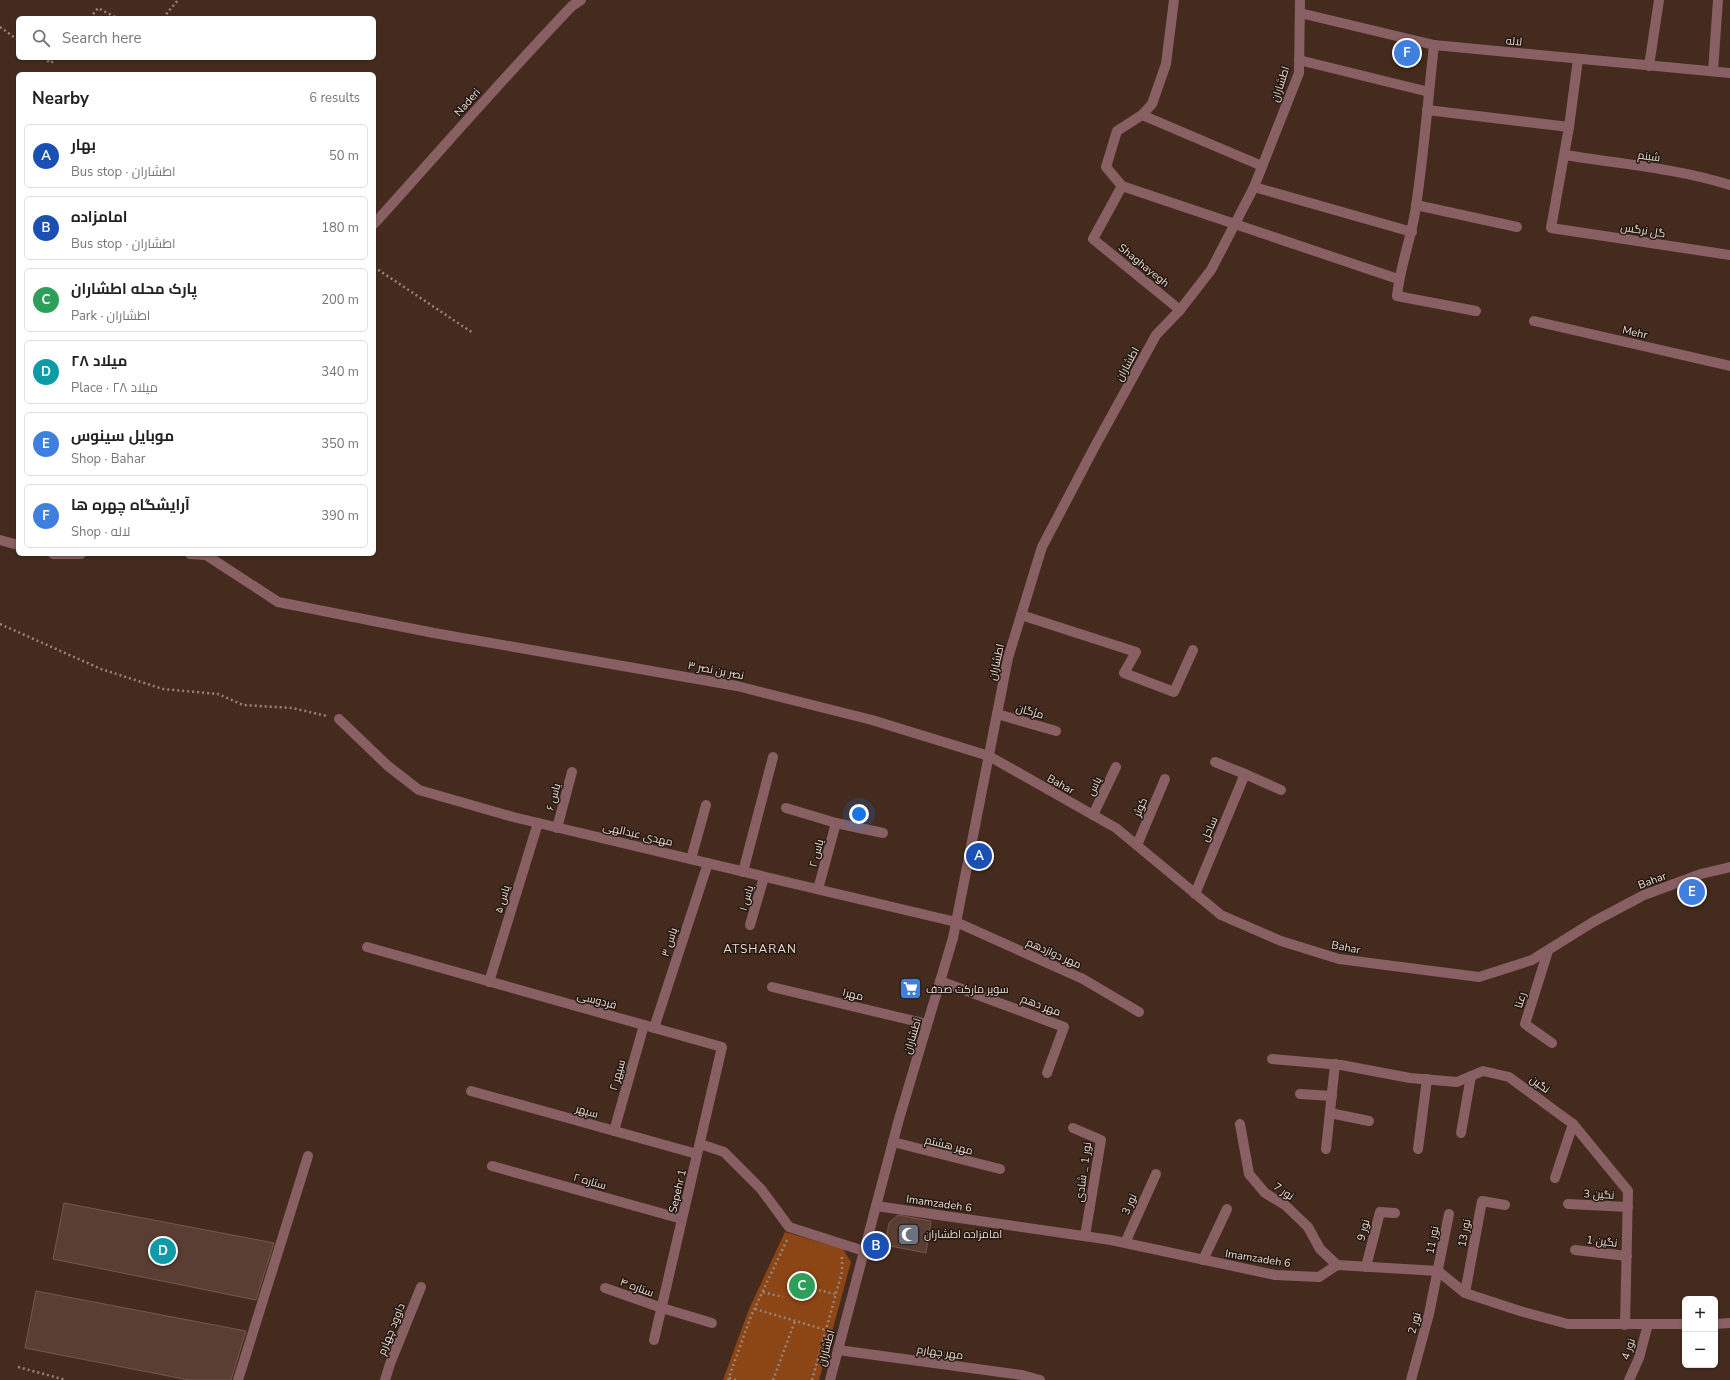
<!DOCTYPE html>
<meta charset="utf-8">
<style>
body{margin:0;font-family:"Nunito Sans",Cairo,sans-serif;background:#f2f2f2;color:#222}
.controls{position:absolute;right:12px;bottom:12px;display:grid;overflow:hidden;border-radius:6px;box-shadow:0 1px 3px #0004}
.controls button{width:36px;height:36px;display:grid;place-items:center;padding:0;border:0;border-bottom:1px solid #e0e0e0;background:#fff;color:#222;font:20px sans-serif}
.you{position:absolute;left:859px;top:814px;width:14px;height:14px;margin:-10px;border:3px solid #fff;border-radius:50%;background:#1a73e8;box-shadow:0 0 0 6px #1a73e833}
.badge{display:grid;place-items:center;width:26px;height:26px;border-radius:50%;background:#0b8043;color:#fff;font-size:13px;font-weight:700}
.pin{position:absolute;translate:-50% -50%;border:2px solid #fff;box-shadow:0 1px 4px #0006}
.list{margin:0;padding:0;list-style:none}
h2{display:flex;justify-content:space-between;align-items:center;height:52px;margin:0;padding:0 16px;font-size:17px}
h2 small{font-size:13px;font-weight:400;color:#767676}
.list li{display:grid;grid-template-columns:26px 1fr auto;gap:12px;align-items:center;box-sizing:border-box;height:64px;margin:0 8px 8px;padding:0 8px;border:1px solid #e0e0e0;border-radius:6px}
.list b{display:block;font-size:15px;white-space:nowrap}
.list p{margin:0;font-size:13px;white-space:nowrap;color:#767676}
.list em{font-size:13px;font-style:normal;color:#767676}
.icon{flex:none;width:22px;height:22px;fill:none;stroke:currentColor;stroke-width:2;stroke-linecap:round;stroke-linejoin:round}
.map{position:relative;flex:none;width:1730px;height:1380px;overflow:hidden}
.search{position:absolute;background:#fff;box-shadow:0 1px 3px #0004;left:16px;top:16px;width:360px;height:44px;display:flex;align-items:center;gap:10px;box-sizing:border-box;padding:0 14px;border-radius:6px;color:#767676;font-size:15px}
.panel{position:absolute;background:#fff;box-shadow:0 1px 3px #0004;left:16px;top:72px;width:360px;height:484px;border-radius:6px}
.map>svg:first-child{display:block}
.green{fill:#8c4514}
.building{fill:#5a3e33;stroke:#76584d}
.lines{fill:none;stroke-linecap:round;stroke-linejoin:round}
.path{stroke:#998479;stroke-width:2.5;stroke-dasharray:2 3;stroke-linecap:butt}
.minor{stroke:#885f63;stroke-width:10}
.labels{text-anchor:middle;stroke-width:3;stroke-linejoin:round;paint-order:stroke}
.street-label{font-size:11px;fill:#ecdcd3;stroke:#221711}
.poi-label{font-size:11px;fill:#ecdcd3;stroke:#221711;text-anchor:start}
.neighbourhood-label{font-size:12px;letter-spacing:1px;fill:#ecdcd3;stroke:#221711}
</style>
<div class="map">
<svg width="1730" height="1380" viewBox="0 0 1730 1380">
<rect width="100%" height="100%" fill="#442b1d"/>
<path class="green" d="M785 1232 843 1249 851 1262 819 1380H723L749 1309Z"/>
<g class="building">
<path d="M64 1203 274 1243 256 1300 53 1259Z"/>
<path d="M898 1215 931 1221 926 1253 885 1245 889 1223Z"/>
<path d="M36 1291 246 1331 231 1380H189L25 1348Z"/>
</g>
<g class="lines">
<g class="path">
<path d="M90 18 98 8 117 18"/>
<path d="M163 18 178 0"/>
<path d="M0 27 18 40"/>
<path d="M43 58 51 63 56 58"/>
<path d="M374 267 473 333"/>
<path d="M0 624 101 669 163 689 218 694 243 705 292 708 327 716"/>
<path d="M814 1289 835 1294"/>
<path d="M763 1292 783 1297"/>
<path d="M755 1309 826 1330"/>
<path d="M18 1367 66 1380"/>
<path d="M729 1378 736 1380"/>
<path d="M728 1380 751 1316 787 1240"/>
<path d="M773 1380 795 1321"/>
<path d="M812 1380 842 1272V1257"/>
</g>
<g class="minor">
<path d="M1174 0 1166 64 1152 104 1142 115 1117 131 1106 167 1122 186 1093 239 1180 310"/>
<path d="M1300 13 1434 45 1730 73"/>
<path d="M1434 45C1428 99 1424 153 1416 206 1412 237 1400 265 1397 296L1476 311"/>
<path d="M1578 59 1569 127 1551 228 1730 255"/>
<path d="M1299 60 1429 92"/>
<path d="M1649 66 1659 0"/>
<path d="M1713 71 1718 0"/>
<path d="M1427 110 1569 127"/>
<path d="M1142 115 1262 166"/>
<path d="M1565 155C1620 164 1676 168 1730 185"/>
<path d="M1122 186 1398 279"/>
<path d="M1254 187 1412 232"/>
<path d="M1416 205 1517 227"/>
<path d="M374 224C440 151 504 77 572 6L581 0"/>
<path d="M1534 321 1730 366"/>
<path d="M0 540 18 545"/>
<path d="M53 554H81"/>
<path d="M190 554 206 555 278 602 434 633 737 686 872 720 989 756 1116 828 1221 915 1281 941 1339 959 1479 977 1532 960 1593 922 1644 895 1701 874 1730 867"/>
<path d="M1021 615 1136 652 1124 673 1174 692 1193 650"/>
<path d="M997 714 1056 731"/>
<path d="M339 719 388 766 419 790 513 817 956 922 1083 979 1139 1012"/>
<path d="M1215 762 1245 774 1281 790"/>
<path d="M786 808 836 823 883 833"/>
<path d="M1093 815 1116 767"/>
<path d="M557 828 572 772"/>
<path d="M1137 845 1165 779"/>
<path d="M691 859 706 805"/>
<path d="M743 872 773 757"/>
<path d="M818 889 836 823"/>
<path d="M1195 894 1245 774"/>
<path d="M750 925 764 877"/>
<path d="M367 947 722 1047 654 1340"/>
<path d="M1548 951 1525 1024 1552 1043"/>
<path d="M940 981 1064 1027 1047 1073"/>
<path d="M489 982 538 823"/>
<path d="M772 987 927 1024"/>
<path d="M654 1028 708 863"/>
<path d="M1272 1059 1341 1065 1410 1078 1457 1082 1483 1071 1509 1077 1573 1124 1628 1191 1625 1325"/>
<path d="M471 1091 697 1154"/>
<path d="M1300 1094 1332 1096"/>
<path d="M1330 1113 1369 1121"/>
<path d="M1240 1124 1249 1174 1265 1193 1285 1205 1308 1227 1320 1249 1337 1265"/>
<path d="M1073 1128 1101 1140 1085 1236"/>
<path d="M614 1131 644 1025"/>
<path d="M1461 1133 1471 1076"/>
<path d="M893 1142 1000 1169"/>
<path d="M700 1144 724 1152 761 1189 789 1227 864 1251"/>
<path d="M1326 1149 1335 1064"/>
<path d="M1418 1149 1427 1079"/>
<path d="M492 1166 682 1219"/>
<path d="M1555 1178 1573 1124"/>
<path d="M1568 1204 1628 1207"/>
<path d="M876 1206 1111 1240 1275 1275 1319 1277 1337 1265 1438 1271 1465 1293 1520 1311 1568 1324H1685"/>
<path d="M1125 1243 1156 1174"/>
<path d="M1575 1250 1627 1256"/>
<path d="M1203 1260 1227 1209"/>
<path d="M1366 1267 1380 1212 1395 1213"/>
<path d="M605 1288 662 1308 712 1323"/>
<path d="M1465 1293 1482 1201 1505 1205"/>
<path d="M1715 1324 1730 1323"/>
<path d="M838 1350 1022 1375 1040 1380"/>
<path d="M238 1380 308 1156"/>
<path d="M385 1380 390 1364 421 1287"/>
<path d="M830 1380 899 1119 953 938 1008 658 1042 547 1094 448 1156 335 1180 310 1211 270 1254 187 1299 73 1300 0"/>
<path d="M1411 1380 1429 1314 1449 1214"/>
<path d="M1629 1380 1639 1358 1648 1324"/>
</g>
</g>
<defs>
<symbol id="supermarket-square" viewBox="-11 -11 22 22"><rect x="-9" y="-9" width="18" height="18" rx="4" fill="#3f7fe0" stroke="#221711"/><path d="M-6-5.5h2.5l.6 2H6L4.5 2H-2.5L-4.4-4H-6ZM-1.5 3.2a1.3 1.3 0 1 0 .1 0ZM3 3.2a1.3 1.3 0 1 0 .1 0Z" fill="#fff"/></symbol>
<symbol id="mosque-square" viewBox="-11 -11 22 22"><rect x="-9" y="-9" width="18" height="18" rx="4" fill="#6b7280" stroke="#221711"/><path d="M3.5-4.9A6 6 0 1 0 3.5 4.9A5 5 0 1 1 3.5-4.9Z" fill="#fff"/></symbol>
</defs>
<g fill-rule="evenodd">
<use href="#supermarket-square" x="898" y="976" width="25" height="25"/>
<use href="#mosque-square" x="896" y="1222" width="25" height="25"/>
</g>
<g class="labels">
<g class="street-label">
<text transform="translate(1514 41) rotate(5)" y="4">لاله</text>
<text transform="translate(1280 84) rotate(-72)" y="4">اطشاران</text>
<text transform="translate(467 102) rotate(-49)" y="4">Naderi</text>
<text transform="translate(1649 156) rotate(7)" y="4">شبنم</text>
<text transform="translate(1643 230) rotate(9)" y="4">گل نرگس</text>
<text transform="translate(1144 265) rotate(39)" y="4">Shaghayegh</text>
<text transform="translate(1635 332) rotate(13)" y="4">Mehr</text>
<text transform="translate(1127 364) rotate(-61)" y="4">اطشاران</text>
<text transform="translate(996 662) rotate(-77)" y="4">اطشاران</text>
<text transform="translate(716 670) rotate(11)" y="4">نصر بن نصر ۳</text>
<text transform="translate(1030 711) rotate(16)" y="4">مژگان</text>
<text transform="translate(1061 784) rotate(29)" y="4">Bahar</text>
<text transform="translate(1094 786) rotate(-64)" y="4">یاس</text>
<text transform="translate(553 797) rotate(-75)" y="4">یاس ۶</text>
<text transform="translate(1140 807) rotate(-67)" y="4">کوثر</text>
<text transform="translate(1209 829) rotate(-67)" y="4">ساحل</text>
<text transform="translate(638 834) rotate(13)" y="4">مهدی عبدالهی</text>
<text transform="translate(816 853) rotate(-75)" y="4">یاس ۲</text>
<text transform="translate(1652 880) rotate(-21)" y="4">Bahar</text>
<text transform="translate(746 898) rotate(-74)" y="4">یاس ۱</text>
<text transform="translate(502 899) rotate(-73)" y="4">یاس ۵</text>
<text transform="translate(669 942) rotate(-72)" y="4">یاس ۳</text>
<text transform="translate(1346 947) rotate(11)" y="4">Bahar</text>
<text transform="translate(1054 953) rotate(24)" y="4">مهر دوازدهم</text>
<text transform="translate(853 994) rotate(14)" y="4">مهر۱</text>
<text transform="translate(597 1000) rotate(15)" y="4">فردوسی</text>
<text transform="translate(1520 1000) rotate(-73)" y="4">رعنا</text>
<text transform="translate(1041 1005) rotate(20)" y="4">مهر دهم</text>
<text transform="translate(912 1036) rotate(-73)" y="4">اطشاران</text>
<text transform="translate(617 1075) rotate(-74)" y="4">سپهر ۲</text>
<text transform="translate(1540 1084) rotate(36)" y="4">نگین</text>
<text transform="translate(587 1111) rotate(16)" y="4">سپهر</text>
<text transform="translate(949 1145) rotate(14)" y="4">مهر هشتم</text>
<text transform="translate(1083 1172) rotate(-82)" y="4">نور 1 _ شادی</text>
<text transform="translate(590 1181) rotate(16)" y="4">ستاره ۲</text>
<text transform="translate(677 1191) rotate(-77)" y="4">Sepehr 1</text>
<text transform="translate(1284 1191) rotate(34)" y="4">نور 7</text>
<text transform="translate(1599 1194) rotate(3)" y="4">نگین 3</text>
<text transform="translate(939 1203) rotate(8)" y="4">Imamzadeh 6</text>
<text transform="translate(1129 1204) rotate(-66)" y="4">نور 3</text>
<text transform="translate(1363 1230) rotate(-76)" y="4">نور 9</text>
<text transform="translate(1464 1233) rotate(-79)" y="4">نور 13</text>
<text transform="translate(1432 1240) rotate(-79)" y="4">نور 11</text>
<text transform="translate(1602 1241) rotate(7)" y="4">نگین 1</text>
<text transform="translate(1258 1258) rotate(9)" y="4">Imamzadeh 6</text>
<text transform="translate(637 1287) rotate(20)" y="4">ستاره ۴</text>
<text transform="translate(1414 1323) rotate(-75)" y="4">نور 2</text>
<text transform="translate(391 1329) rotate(-68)" y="4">داوود چهارم</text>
<text transform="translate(826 1348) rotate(-75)" y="4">اطشاران</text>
<text transform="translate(1628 1349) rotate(-71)" y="4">نور 4</text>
<text transform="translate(940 1352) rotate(8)" y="4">مهر چهارم</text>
</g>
<g class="poi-label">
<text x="926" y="993">سوپر مارکت صدف</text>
<text x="924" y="1238">امامزاده اطشاران</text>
</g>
<g class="neighbourhood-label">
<text x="760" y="953">ATSHARAN</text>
</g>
</g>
</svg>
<div class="controls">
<button>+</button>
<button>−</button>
</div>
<div class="you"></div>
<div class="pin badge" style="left:979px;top:856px;background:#1a4fb4">A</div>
<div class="pin badge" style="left:876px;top:1246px;background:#1a4fb4">B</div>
<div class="pin badge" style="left:802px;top:1286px;background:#2e9e5b">C</div>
<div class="pin badge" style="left:163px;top:1251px;background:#0f9aa8">D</div>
<div class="pin badge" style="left:1692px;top:892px;background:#3f7fe0">E</div>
<div class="pin badge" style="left:1407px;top:53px;background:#3f7fe0">F</div>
<div class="search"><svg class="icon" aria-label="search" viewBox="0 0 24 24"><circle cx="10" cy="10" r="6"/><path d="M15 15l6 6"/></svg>Search here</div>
<section class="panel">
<h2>Nearby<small>6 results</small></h2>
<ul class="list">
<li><span class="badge" style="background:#1a4fb4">A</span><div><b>بهار</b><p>Bus stop · اطشاران</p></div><em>50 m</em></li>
<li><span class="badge" style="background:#1a4fb4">B</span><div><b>امامزاده</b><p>Bus stop · اطشاران</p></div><em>180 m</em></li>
<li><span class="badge" style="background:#2e9e5b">C</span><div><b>پارک محله اطشاران</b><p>Park · اطشاران</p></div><em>200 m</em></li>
<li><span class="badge" style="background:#0f9aa8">D</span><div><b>میلاد ۲۸</b><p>Place · میلاد ۲۸</p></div><em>340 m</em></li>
<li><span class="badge" style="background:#3f7fe0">E</span><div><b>موبایل سینوس</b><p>Shop · Bahar</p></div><em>350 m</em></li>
<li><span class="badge" style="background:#3f7fe0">F</span><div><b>آرایشگاه چهره ها</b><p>Shop · لاله</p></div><em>390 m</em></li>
</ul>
</section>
</div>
